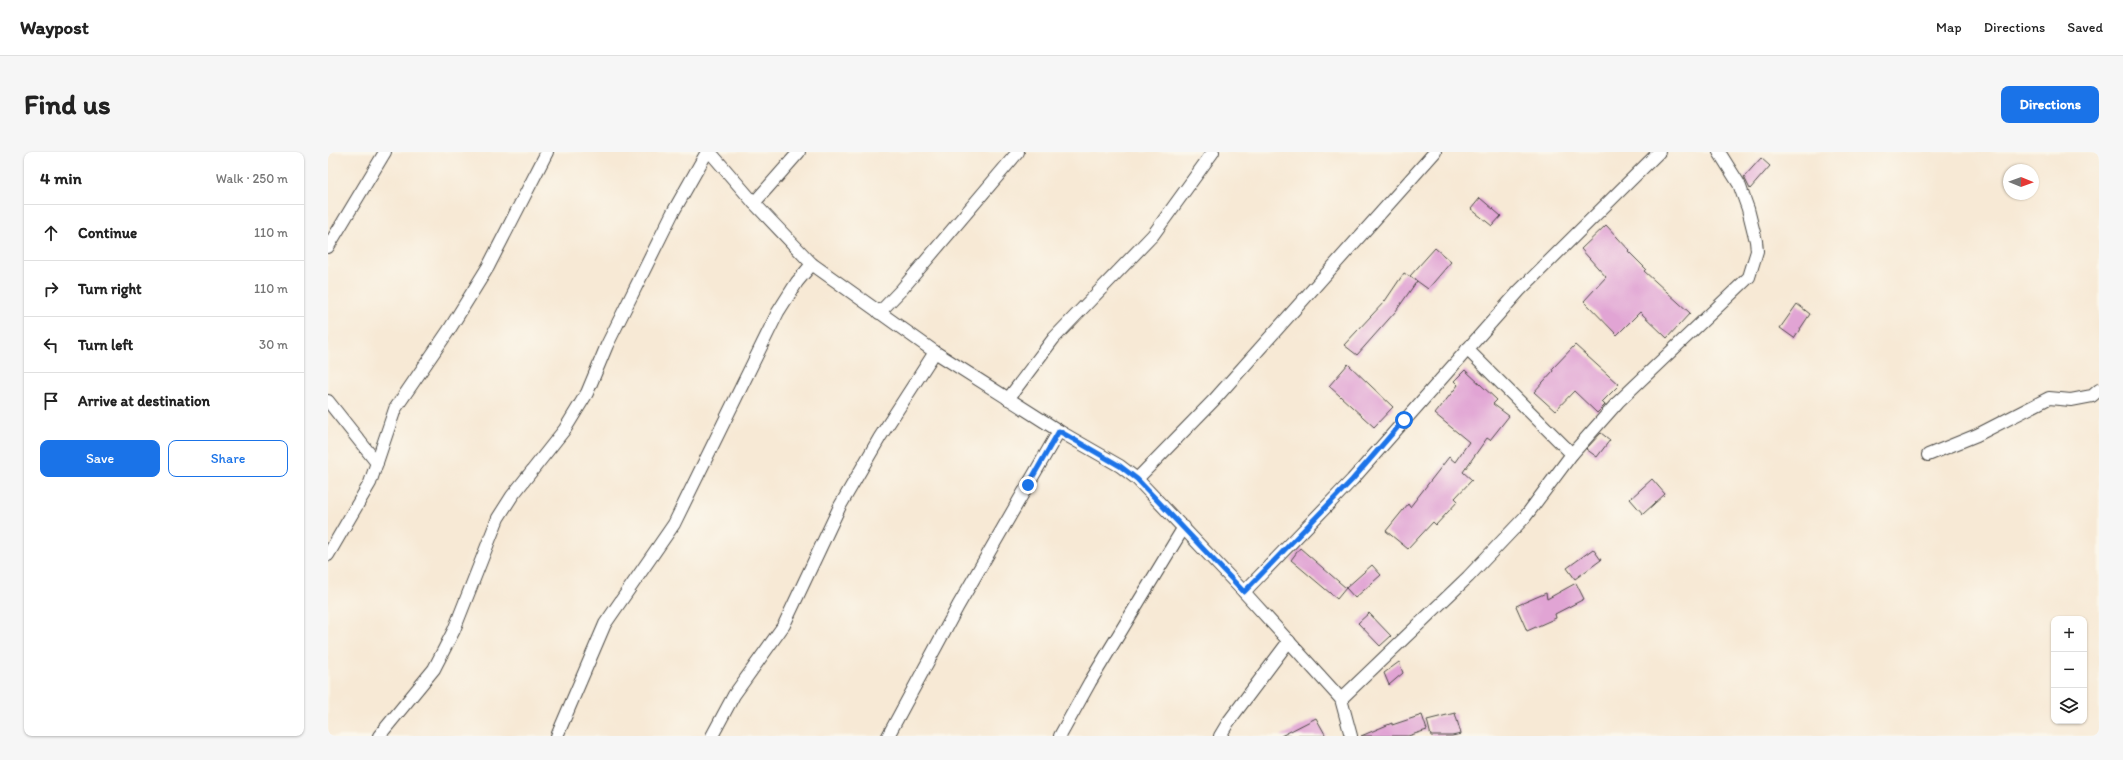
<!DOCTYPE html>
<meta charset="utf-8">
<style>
body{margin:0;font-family:Itim,sans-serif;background:#f6f6f6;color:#222}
.controls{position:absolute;right:12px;bottom:12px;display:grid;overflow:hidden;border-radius:8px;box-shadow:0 1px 3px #0004}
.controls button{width:36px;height:36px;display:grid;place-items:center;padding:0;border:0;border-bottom:1px solid #e0e0e0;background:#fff;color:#222;font:20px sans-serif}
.compass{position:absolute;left:1675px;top:12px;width:36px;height:36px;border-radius:50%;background:#fff;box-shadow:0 1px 3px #0004;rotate:91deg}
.stop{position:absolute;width:12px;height:12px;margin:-9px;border:3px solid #1a73e8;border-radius:50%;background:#fff}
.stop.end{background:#1a73e8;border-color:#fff;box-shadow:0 1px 4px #0008}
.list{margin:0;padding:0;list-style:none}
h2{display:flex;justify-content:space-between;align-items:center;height:52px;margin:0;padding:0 16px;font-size:17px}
h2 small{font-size:13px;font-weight:400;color:#767676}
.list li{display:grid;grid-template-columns:26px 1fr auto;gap:12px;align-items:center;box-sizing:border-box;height:56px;padding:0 16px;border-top:1px solid #e0e0e0}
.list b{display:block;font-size:15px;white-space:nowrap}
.list em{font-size:13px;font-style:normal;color:#767676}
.actions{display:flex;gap:8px;padding:12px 16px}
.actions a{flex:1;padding:9px 0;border:1px solid #1a73e8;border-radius:8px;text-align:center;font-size:14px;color:#1a73e8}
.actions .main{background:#1a73e8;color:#fff}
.icon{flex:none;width:22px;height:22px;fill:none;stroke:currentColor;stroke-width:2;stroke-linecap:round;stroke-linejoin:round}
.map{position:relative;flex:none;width:1771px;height:584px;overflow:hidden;border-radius:8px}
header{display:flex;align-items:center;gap:24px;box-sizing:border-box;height:56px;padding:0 20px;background:#fff;border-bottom:1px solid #e0e0e0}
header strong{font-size:19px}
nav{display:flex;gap:22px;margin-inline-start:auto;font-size:14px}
.intro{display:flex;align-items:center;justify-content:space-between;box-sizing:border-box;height:96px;padding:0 24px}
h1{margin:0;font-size:28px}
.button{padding:10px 18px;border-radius:8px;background:#1a73e8;color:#fff;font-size:14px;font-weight:700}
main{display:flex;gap:24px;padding:0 24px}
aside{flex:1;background:#fff;border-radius:8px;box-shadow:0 1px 3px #0004}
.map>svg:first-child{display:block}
.building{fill:#e1a4d4}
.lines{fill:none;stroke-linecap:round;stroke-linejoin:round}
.street-casing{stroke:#4a4844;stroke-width:14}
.street{stroke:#fff;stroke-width:12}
.route{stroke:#1a73e8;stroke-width:5}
</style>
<header>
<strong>Waypost</strong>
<nav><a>Map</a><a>Directions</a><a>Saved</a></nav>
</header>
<div class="intro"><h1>Find us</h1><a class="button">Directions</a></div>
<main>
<aside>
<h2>4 min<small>Walk · 250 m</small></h2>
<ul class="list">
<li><svg class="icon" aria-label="ahead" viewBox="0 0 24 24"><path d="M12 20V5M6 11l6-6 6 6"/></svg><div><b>Continue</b></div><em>110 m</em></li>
<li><svg class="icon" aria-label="right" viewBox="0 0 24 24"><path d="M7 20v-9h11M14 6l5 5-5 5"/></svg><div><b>Turn right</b></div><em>110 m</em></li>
<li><svg class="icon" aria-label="left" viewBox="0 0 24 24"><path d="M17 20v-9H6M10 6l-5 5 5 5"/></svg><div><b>Turn left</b></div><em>30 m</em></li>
<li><svg class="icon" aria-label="arrive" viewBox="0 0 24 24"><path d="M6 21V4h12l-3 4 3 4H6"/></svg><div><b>Arrive at destination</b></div></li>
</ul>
<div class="actions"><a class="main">Save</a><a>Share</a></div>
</aside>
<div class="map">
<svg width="1771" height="584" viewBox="0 0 1771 584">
<rect width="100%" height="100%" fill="#fbf7ec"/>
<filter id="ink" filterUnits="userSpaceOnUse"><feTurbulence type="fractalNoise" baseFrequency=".025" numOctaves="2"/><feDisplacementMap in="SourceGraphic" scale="8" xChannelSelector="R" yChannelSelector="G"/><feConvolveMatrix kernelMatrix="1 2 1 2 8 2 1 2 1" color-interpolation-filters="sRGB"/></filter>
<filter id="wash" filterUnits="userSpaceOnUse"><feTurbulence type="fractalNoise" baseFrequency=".012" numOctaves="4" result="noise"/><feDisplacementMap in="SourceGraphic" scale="16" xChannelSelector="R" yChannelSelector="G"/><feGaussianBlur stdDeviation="0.9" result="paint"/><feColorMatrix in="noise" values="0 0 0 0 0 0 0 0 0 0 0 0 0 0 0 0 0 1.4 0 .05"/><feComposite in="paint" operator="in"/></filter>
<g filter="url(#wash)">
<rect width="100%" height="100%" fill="#f7e9d5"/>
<g id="blocks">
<g class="building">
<path d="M1433 6 1442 14 1422 37 1416 25Z"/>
<path d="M1152 46 1173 64 1164 74 1143 57Z"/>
<path d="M1278 73 1301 98 1300 99 1318 117 1316 119 1362 161 1339 186 1312 160 1289 183 1256 149 1278 125 1253 97Z"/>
<path d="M1107 96 1123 110 1100 137 1082 124Z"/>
<path d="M1076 121 1089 129 1068 159 1029 203 1016 193 1057 149Z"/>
<path d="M1469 152 1482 162 1466 186 1452 176Z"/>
<path d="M1247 193 1291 233 1274 250 1277 253 1269 261 1246 239 1227 259 1206 240 1225 219 1224 217Z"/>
<path d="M1020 212 1065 255 1046 275 1001 234Z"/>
<path d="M1137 218 1169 248 1165 252 1181 264 1162 288 1159 286 1135 320 1144 328 1127 346 1130 349 1108 373 1105 370 1080 397 1058 379 1080 352 1082 355 1121 305 1127 310 1141 290 1107 262 1130 233 1126 229Z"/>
<path d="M1273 281 1282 288 1269 305 1258 297Z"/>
<path d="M1324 327 1337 342 1315 362 1302 347Z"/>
<path d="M972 396 1018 436 1009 447 963 408Z"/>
<path d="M1265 397 1273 408 1247 427 1239 416Z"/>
<path d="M1044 413 1053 423 1027 446 1018 436Z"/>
<path d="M1248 431 1256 447 1227 462 1228 466 1199 479 1188 454 1218 441 1219 447Z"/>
<path d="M1041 461 1063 484 1052 494 1030 471Z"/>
<path d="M1071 510 1075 521 1061 533 1056 521Z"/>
<path d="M1127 561 1133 582 1124 584H1103L1099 568Z"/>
<path d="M1094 563 1099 578 1080 584H1033L1064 571V573Z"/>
<path d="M988 566 998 584H953Z"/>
</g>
</g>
</g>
<g filter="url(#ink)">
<use href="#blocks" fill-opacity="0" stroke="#4a4844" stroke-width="1"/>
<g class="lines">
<defs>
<g id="street">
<path d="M382 0 426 51 484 112 607 200 731 279 792 314 809 327 916 440 1013 547 1023 584"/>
<path d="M426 51 471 0"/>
<path d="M0 95 57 0"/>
<path d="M551 161 574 137 690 0"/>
<path d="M1139 197 1244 302"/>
<path d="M680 247 726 186 825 83 885 0"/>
<path d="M0 249 49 311"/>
<path d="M1600 303 1649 283 1721 246 1743 248 1764 244 1771 238"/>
<path d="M809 327 886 248 1107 0"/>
<path d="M0 403 42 331 67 257 121 178 160 115 219 0"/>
<path d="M916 440 1024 328 1191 139 1331 0"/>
<path d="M1013 547 1140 425 1197 365 1244 302 1290 250 1421 125 1429 99 1428 89 1420 57 1411 32 1391 0"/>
<path d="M51 584 106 517 126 478 170 366 184 344 237 277 259 241 279 193 344 62 379 0"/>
<path d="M229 584 277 472 346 372 450 160 469 130 484 112"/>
<path d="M384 584 406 543 456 473 512 354 552 285 607 200"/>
<path d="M560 584 630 454 731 279"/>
<path d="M732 584 762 530 856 375"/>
<path d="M892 584 901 569 961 489"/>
</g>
</defs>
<use href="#street" class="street-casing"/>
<use href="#street" class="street"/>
</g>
</g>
<g class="lines" filter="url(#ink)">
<path class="route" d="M700 333 731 279 792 314 809 327 916 440 1024 328 1076 268"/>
</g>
</svg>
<div class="controls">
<button>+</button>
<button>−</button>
<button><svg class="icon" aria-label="layers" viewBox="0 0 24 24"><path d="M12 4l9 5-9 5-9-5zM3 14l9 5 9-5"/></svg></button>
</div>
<svg class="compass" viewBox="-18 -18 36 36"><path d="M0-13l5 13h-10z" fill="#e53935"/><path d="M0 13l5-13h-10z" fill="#767676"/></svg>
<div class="stop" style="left:1076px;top:268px"></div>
<div class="stop end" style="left:700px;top:333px"></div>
</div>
</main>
